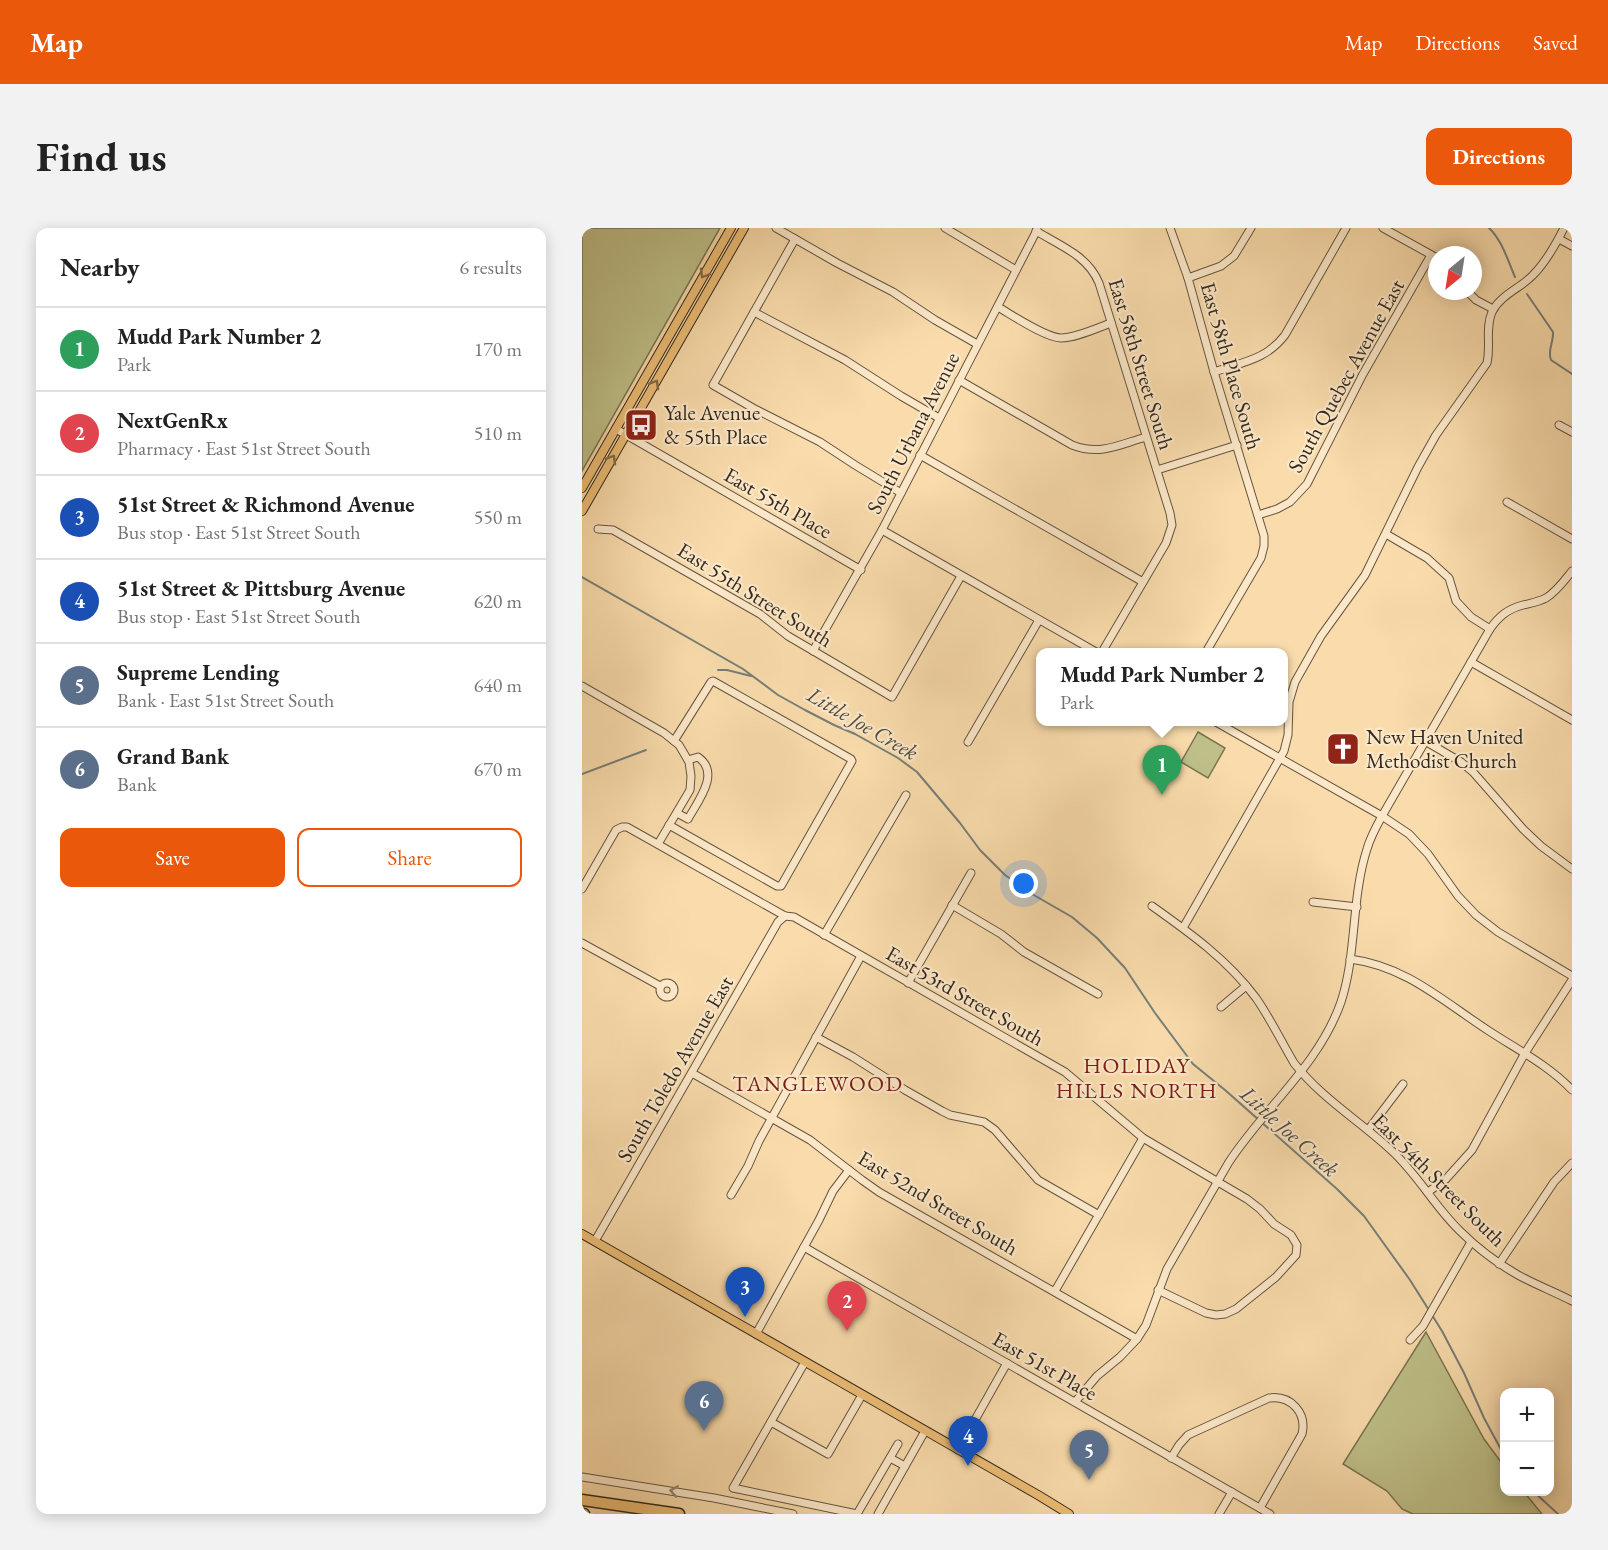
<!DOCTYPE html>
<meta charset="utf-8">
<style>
body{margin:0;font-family:"EB Garamond",serif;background:#f2f2f2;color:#222}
.controls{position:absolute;right:18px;bottom:18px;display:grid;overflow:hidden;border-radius:12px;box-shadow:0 3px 15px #0003}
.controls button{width:54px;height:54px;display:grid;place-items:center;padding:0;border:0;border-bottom:2px solid #e0e0e0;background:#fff;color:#222;font:30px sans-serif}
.compass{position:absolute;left:846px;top:18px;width:54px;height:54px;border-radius:50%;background:#fff;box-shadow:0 3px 15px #0003;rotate:210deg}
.you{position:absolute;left:442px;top:656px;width:21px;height:21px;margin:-15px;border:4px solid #fff;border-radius:50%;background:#1a73e8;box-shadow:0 0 0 9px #1a73e833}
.badge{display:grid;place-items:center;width:39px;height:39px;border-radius:50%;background:#ea580c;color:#fff;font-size:20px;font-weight:700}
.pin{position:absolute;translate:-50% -50px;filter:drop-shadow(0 2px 3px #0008)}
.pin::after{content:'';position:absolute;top:32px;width:21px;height:18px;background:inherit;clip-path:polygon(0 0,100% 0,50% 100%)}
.popup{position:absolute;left:454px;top:420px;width:252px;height:78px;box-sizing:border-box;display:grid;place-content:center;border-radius:12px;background:#fff;filter:drop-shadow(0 2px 4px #0005);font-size:20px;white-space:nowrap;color:#767676}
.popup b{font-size:22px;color:#222}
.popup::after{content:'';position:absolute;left:50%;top:100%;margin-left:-12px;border:12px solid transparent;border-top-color:#fff}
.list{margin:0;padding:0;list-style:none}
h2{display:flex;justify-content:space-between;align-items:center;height:78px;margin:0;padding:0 24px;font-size:26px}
h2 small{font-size:20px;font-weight:400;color:#767676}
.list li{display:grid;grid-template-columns:39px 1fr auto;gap:18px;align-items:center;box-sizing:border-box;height:84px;padding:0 24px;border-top:2px solid #e0e0e0}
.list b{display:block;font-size:22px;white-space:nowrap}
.list p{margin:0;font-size:20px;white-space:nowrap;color:#767676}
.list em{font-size:20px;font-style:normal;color:#767676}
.actions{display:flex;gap:12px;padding:18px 24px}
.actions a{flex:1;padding:14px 0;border:2px solid #ea580c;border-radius:12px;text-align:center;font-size:21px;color:#ea580c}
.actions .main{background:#ea580c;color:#fff}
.map{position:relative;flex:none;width:990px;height:1286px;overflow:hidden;border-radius:12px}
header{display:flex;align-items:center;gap:36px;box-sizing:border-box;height:84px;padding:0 30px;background:#ea580c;color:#fff}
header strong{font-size:28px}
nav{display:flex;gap:33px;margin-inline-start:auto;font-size:21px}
.intro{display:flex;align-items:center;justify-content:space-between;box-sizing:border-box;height:144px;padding:0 36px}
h1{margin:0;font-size:42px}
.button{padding:15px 27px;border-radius:12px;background:#ea580c;color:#fff;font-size:21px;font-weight:700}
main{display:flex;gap:36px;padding:0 36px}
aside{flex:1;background:#fff;border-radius:12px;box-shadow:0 3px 15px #0003}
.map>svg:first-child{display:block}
.green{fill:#bfc089;stroke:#787454;stroke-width:1.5}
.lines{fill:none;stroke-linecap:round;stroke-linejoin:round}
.stream{stroke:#767f79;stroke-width:2}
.minor-casing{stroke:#645642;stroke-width:9}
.major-casing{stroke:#32291f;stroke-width:10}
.highway-casing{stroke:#32291f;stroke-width:13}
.minor{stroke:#fce8c9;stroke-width:7}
.major{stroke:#edbe76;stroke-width:8}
.highway{stroke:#edbe76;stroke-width:10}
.oneway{stroke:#866c46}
.oneway2{stroke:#978874}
.labels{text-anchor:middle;stroke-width:4.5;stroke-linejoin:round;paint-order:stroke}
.street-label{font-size:21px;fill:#32291f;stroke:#fce8c9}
.poi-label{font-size:21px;fill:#32291f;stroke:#fce8c9;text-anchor:start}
.water-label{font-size:22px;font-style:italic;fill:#4e4d44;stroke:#fce8c9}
.neighbourhood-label{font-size:22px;letter-spacing:1.5px;fill:#7a1f14;stroke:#fce8c9}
</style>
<header>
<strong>Map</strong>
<nav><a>Map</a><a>Directions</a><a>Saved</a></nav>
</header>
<div class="intro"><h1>Find us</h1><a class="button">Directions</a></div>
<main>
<aside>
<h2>Nearby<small>6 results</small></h2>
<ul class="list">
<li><span class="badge" style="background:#2e9e5b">1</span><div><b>Mudd Park Number 2</b><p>Park</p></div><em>170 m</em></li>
<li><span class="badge" style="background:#e0444e">2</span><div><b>NextGenRx</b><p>Pharmacy · East 51st Street South</p></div><em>510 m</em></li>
<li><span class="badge" style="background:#1a4fb4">3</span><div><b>51st Street &amp; Richmond Avenue</b><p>Bus stop · East 51st Street South</p></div><em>550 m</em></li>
<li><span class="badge" style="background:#1a4fb4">4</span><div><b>51st Street &amp; Pittsburg Avenue</b><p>Bus stop · East 51st Street South</p></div><em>620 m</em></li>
<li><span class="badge" style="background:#5c6f8a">5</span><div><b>Supreme Lending</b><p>Bank · East 51st Street South</p></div><em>640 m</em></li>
<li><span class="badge" style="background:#5c6f8a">6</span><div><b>Grand Bank</b><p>Bank</p></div><em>670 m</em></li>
</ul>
<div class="actions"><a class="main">Save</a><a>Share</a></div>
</aside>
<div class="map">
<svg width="990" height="1286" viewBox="0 0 990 1286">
<rect width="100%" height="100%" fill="#fadcac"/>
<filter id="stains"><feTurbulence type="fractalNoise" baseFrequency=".00333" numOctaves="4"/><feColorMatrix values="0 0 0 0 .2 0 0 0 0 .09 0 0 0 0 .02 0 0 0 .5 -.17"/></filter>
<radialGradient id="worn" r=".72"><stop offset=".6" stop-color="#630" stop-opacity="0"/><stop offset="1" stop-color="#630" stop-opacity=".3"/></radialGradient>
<g class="green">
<path d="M0 0H138L0 243Z"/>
<path d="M616 504 643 520 626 550 599 534Z"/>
<path d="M844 1104 902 1211 922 1238V1264H942L960 1286H831L820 1281 805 1263 761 1236Z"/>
</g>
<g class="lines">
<g class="stream">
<path d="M907 0C920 12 926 33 933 49"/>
<path d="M945 66 971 104C972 114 965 122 969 132L990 146"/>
<path d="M0 349 161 441 196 467 223 482 252 497 273 506 316 530 335 544 378 595 398 622 423 647 450 666 490 689 515 710 543 740 573 785 611 836 643 862 755 961 782 988 828 1052 860 1103 882 1145 902 1190 922 1227"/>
<path d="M136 442H145L169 448"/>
<path d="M0 546 64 522"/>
<path d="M952 1264 976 1286"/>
</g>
<defs>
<g id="minor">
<path d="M194 0 255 35 311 64 353 92 395 116"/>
<path d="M363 0 434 42"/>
<path d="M588 0 606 50 632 144 682 308V318L679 330 624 424"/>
<path d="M801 0 855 30"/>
<path d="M454 3C479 18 506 28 517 55L588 285 590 297 584 315 520 424"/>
<path d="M213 11 131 157 171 180 238 214 273 237 319 265"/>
<path d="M977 11 990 18"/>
<path d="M606 50 639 38 652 28 669 0"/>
<path d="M885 63 894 72 911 81"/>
<path d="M416 79C430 87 464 110 479 110 494 110 515 100 529 95"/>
<path d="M172 84 263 132 319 168 357 190"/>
<path d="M632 144C660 134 684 132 703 107L764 0"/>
<path d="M377 152 490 217C518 228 536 217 564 209"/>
<path d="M977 197 990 204"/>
<path d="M34 201 279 342"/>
<path d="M338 227 561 354"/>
<path d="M575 242 655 217"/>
<path d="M925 274 990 311"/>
<path d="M676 287 695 281 708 274 725 256 781 146 849 27"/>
<path d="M16 301 31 302 178 386 206 408 310 469 379 348"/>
<path d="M300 302 514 424"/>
<path d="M804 306 845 330 867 350 874 373 889 389 908 401"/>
<path d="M231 423 300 302 455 2"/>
<path d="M889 434 990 492"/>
<path d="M0 458 82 505 97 517 107 534 109 548 108 562 76 616"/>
<path d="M634 494 800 588 827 606 846 626 876 668 894 687 916 704 990 748"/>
<path d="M843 513 879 534 891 544 941 601 959 618 990 641"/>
<path d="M386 514 457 392"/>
<path d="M95 585 106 591C116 573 139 545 116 529L106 532"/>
<path d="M87 597 195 658H199L270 533 269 531 131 453 129 454 92 513"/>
<path d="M0 661 34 602 40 599H45L203 688 212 689 483 844 561 910 665 971 678 981 692 996 709 1007 715 1017 714 1027 694 1049 654 1081 643 1086 634 1087 624 1085 576 1062"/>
<path d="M731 674 775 679"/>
<path d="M370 677 419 706 442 724 516 766"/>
<path d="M570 678C608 705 646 732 674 770 688 790 699 813 712 835 739 870 778 893 810 923 836 947 853 979 878 1003 896 1021 915 1035 936 1047 954 1057 973 1064 990 1073"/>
<path d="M601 700 702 523 706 507 707 474 713 454 739 408 783 347 836 239 854 207 905 135C909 118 903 100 910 84 918 67 939 60 951 47 964 34 974 16 982 0"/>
<path d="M242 707 324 567"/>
<path d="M0 715 78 758"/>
<path d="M768 731C824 738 862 774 907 803 936 822 966 837 990 862"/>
<circle cx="85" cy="762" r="7"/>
<path d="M326 755 389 645"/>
<path d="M639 779 664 758"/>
<path d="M234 809 271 829 323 862 360 883 368 887 402 894 413 902 456 952 517 987"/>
<path d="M110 845 228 912 280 952 297 964 555 1111"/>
<path d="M786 902 821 856"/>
<path d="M846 964 864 951 890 922 943 825 990 752"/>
<path d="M149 967 166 938 177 913 279 728"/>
<path d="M13 1013 196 694 203 688"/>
<path d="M222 1019 688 1286"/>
<path d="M917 1036 972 954 990 935"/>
<path d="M473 1063 561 910"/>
<path d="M174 1106 237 992 251 963 267 942"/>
<path d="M828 1112 841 1098 889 1014"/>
<path d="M223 1134 151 1260 275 1286"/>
<path d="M493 1174 515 1148 538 1129 555 1111 564 1097 585 1041 647 934C683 879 737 837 759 774 775 725 769 671 785 621 788 610 794 599 800 588L908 401C917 388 926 381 941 377 949 375 956 374 964 370 974 364 982 353 990 343"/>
<path d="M189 1194 246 1226 280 1167"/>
<path d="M376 1222 425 1135"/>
<path d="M308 1230 323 1238"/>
<path d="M589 1230 597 1217 606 1207 687 1170C709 1167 725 1185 720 1206L678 1280"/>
<path d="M0 1249 132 1270 211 1286"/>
<path d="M275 1286 316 1216"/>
<path d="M296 1286 343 1203"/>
<path d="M637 1286 650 1264"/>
</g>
<g id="major">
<path d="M0 260 149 0"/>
<path d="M0 283 162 0"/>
<path d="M0 1006 456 1267 487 1286"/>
</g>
<g id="highway">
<path d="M0 1272 97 1286"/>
<path d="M0 1286H2"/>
</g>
</defs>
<use href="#minor" class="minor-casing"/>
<use href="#major" class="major-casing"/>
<use href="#highway" class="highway-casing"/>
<use href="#minor" class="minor"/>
<use href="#major" class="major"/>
<use href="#highway" class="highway"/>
</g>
<defs><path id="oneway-chevron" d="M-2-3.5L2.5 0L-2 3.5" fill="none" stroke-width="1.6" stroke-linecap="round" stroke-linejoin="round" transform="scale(1.5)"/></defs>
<g class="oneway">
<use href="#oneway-chevron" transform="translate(122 46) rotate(120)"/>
<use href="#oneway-chevron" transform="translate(73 156) rotate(-60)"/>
<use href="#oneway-chevron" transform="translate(30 231) rotate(-60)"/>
</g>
<use class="oneway2" href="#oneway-chevron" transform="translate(92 1263) rotate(-170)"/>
<defs>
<symbol id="bus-square" viewBox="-11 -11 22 22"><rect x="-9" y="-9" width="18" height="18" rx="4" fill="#8f2418" stroke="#fce8c9"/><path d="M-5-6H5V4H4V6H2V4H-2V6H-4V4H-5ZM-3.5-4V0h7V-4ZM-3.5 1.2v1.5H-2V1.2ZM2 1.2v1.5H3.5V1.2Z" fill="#fff"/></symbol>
<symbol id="church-square" viewBox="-11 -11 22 22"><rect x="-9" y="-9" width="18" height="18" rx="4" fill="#8f2418" stroke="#fce8c9"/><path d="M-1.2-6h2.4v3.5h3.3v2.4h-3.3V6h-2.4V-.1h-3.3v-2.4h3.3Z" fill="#fff"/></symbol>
</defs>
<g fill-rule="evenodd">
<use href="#bus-square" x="40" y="178" width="38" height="38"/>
<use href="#church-square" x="742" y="502" width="38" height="38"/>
</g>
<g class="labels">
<g class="street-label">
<text transform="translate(559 136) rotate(73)" y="7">East 58th Street South</text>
<text transform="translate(649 138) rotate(74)" y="7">East 58th Place South</text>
<text transform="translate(764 148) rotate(-61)" y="7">South Quebec Avenue East</text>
<text transform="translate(331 205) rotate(-63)" y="7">South Urbana Avenue</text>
<text transform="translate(196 275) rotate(30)" y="7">East 55th Place</text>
<text transform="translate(173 367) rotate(32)" y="7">East 55th Street South</text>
<text transform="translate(383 768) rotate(30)" y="7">East 53rd Street South</text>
<text transform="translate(93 841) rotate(-60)" y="7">South Toledo Avenue East</text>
<text transform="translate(857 952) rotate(45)" y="7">East 54th Street South</text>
<text transform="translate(356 975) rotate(31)" y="7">East 52nd Street South</text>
<text transform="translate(463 1138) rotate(30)" y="7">East 51st Place</text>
</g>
<g class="poi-label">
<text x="82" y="192">Yale Avenue<tspan x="82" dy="24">&amp; 55th Place</tspan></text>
<text x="784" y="516">New Haven United<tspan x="784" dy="24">Methodist Church</tspan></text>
</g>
<g class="water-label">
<text transform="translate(281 495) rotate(30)" y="8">Little Joe Creek</text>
<text transform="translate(708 903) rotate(42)" y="8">Little Joe Creek</text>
</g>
<g class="neighbourhood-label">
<text x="555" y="845">HOLIDAY<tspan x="555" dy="25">HILLS NORTH</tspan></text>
<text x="236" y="863">TANGLEWOOD</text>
</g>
</g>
<rect width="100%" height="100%" filter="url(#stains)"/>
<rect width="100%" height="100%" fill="url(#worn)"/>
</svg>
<div class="controls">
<button>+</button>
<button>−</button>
</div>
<svg class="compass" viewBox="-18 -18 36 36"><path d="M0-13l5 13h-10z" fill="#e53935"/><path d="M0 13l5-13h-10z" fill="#767676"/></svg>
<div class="you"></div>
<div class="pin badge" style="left:580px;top:567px;background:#2e9e5b">1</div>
<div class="popup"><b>Mudd Park Number 2</b>Park</div>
<div class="pin badge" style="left:265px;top:1103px;background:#e0444e">2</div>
<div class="pin badge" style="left:163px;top:1089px;background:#1a4fb4">3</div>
<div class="pin badge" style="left:386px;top:1238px;background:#1a4fb4">4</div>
<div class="pin badge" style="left:507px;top:1252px;background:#5c6f8a">5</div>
<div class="pin badge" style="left:122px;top:1203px;background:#5c6f8a">6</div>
</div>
</main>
